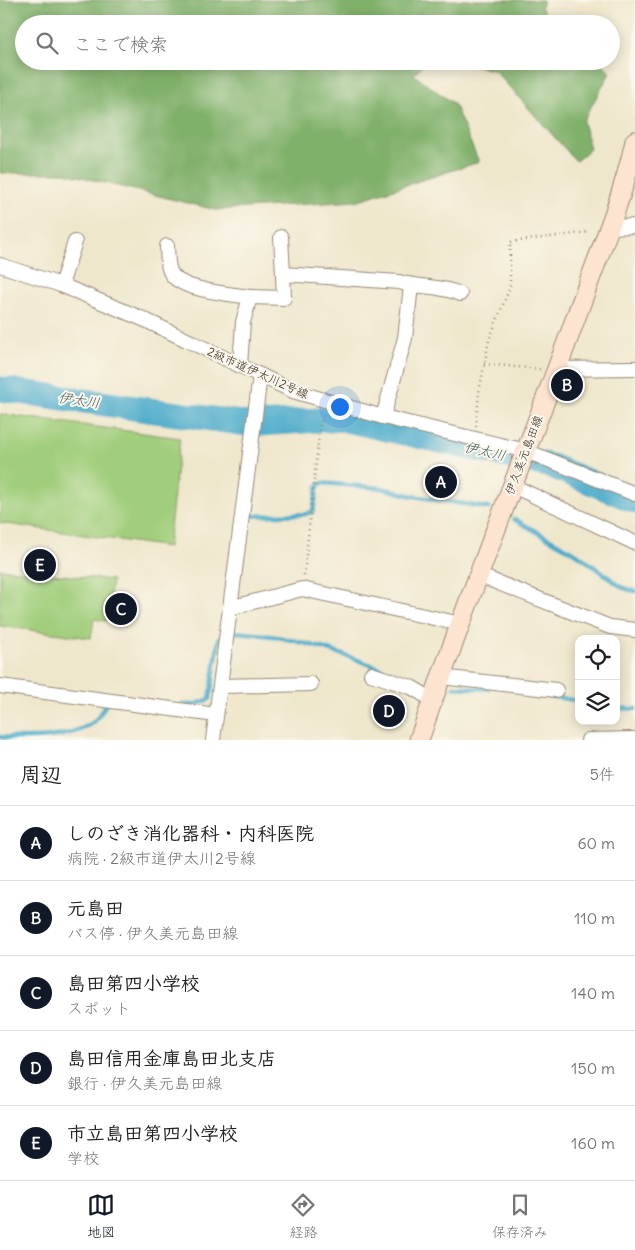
<!DOCTYPE html>
<html lang="ja">
<meta charset="utf-8">
<style>
body{margin:0;font-family:Delius,"Klee One",sans-serif;background:#f2f2f2;color:#202124}
.controls{position:absolute;right:15px;bottom:15px;display:grid;overflow:hidden;border-radius:10px;box-shadow:0 2px 12px #0003}
.controls button{width:45px;height:45px;display:grid;place-items:center;padding:0;border:0;border-bottom:1px solid #e0e0e0;background:#fff;color:#202124;font:25px sans-serif}
.you{position:absolute;left:339px;top:406px;width:18px;height:18px;margin:-12px;border:4px solid #fff;border-radius:50%;background:#1a73e8;box-shadow:0 0 0 8px #1a73e833}
.badge{display:grid;place-items:center;width:32px;height:32px;border-radius:50%;background:#111827;color:#fff;font-size:16px;font-weight:700}
.pin{position:absolute;translate:-50% -50%;border:2px solid #fff;box-shadow:0 1px 5px #0006}
.list{margin:0;padding:0;list-style:none}
h2{display:flex;justify-content:space-between;align-items:center;height:65px;margin:0;padding:0 20px;font-size:21px}
h2 small{font-size:16px;font-weight:400;color:#757577}
.list li{display:grid;grid-template-columns:32px 1fr auto;gap:15px;align-items:center;box-sizing:border-box;height:75px;padding:0 20px;border-top:1px solid #e0e0e0}
.list b{display:block;font-size:19px;white-space:nowrap}
.list p{margin:0;font-size:16px;white-space:nowrap;color:#757577}
.list em{font-size:16px;font-style:normal;color:#757577}
.icon{flex:none;width:28px;height:28px;fill:none;stroke:currentColor;stroke-width:2;stroke-linecap:round;stroke-linejoin:round}
.map{position:relative;flex:none;width:635px;height:740px;overflow:hidden}
.search{position:absolute;background:#fff;box-shadow:0 2px 12px #0003;left:15px;right:15px;top:15px;height:55px;display:flex;align-items:center;gap:12px;box-sizing:border-box;padding:0 18px;border-radius:28px;color:#757577;font-size:19px}
.sheet{height:440px;background:#fff}
nav{display:flex;justify-content:space-around;align-items:center;box-sizing:border-box;height:70px;border-top:1px solid #e0e0e0;background:#fff;font-size:14px;color:#757577}
nav a{display:grid;justify-items:center;gap:2px}
nav .on{color:#111827}
.map>svg:first-child{display:block}
.green{fill:#a1ce7b;stroke:#6e7c4c}
.forest{fill:#80b16b;stroke:#5e6e44}
.lines{fill:none;stroke-linecap:round;stroke-linejoin:round}
.stream{stroke:#4babca;stroke-width:4.5}
.river{stroke:#4babca;stroke-width:25}
.minor-casing{stroke:#958875;stroke-width:16}
.secondary-casing{stroke:#958875;stroke-width:21}
.path{stroke:#958875;stroke-width:2.5;stroke-dasharray:1 4;stroke-linecap:butt}
.minor{stroke:#fff;stroke-width:14}
.secondary{stroke:#fde4d1;stroke-width:19}
.path-bridge{stroke:#958875;stroke-width:2.5;stroke-dasharray:1 4;stroke-linecap:butt}
.labels{text-anchor:middle;stroke-width:4;stroke-linejoin:round;paint-order:stroke}
.street-label{font-size:12px;fill:#3b2a1e;stroke:#fbf7ec}
.water-label{font-size:14px;font-style:italic;fill:#415e63;stroke:#fbf7ec}
</style>
<div class="map">
<svg width="635" height="740" viewBox="0 0 635 740">
<rect width="100%" height="100%" fill="#fbf7ec"/>
<filter id="ink" filterUnits="userSpaceOnUse"><feTurbulence type="fractalNoise" baseFrequency=".02" numOctaves="2"/><feDisplacementMap in="SourceGraphic" scale="10" xChannelSelector="R" yChannelSelector="G"/><feConvolveMatrix kernelMatrix="1 2 1 2 8 2 1 2 1" color-interpolation-filters="sRGB"/></filter>
<filter id="wash" filterUnits="userSpaceOnUse"><feTurbulence type="fractalNoise" baseFrequency=".0096" numOctaves="4" result="noise"/><feDisplacementMap in="SourceGraphic" scale="20" xChannelSelector="R" yChannelSelector="G"/><feGaussianBlur stdDeviation="1.12" result="paint"/><feColorMatrix in="noise" values="0 0 0 0 0 0 0 0 0 0 0 0 0 0 0 0 0 1.4 0 .05"/><feComposite in="paint" operator="in"/></filter>
<g filter="url(#wash)">
<rect width="100%" height="100%" fill="#efe7cc"/>
<g class="green">
<path d="M0 414 180 438 168 547 0 523Z"/>
<path d="M0 569 112 580 106 621 94 619 91 638 0 626Z"/>
</g>
<g class="forest">
<path d="M0 0H543L541 7 552 24H24V61H425L414 75 454 104 479 162 356 201 216 210 65 173H0Z"/>
<path d="M460 61H601L610 73 583 121 590 149 576 161 495 71Z"/>
</g>
<g class="lines">
<g class="stream">
<path d="M249 516 306 514 313 511 318 485 322 483 382 488 413 496 489 508"/>
<path d="M514 519 577 554 623 588 635 591"/>
<path d="M235 632C294 635 350 656 404 678"/>
<path d="M414 682 423 685"/>
<path d="M454 687 488 689"/>
<path d="M548 696 579 701"/>
<path d="M183 704 194 705 210 699 219 638"/>
<path d="M616 708 635 709"/>
<path d="M0 737C30 739 65 740 91 724 98 720 103 709 107 702"/>
</g>
<g class="river">
<path d="M0 389 248 424"/>
<path d="M329 420 342 419 552 466 635 501"/>
<path d="M260 424 319 420"/>
</g>
</g>
</g>
<g filter="url(#ink)">
<g class="lines">
<defs>
<g id="minor">
<path d="M608 227 635 226"/>
<path d="M281 237 283 274"/>
<path d="M167 246C168 255 166 268 173 276 186 291 231 294 250 297"/>
<path d="M0 265 61 285 143 319 293 391 383 417 526 451 635 494"/>
<path d="M61 285 75 242"/>
<path d="M240 366 243 322 250 297 284 298 283 274 399 282C419 288 440 285 460 294"/>
<path d="M557 369 635 368"/>
<path d="M383 417 405 338 411 286"/>
<path d="M513 486 635 543"/>
<path d="M478 575 610 627 635 630"/>
<path d="M230 608 302 589 461 624"/>
<path d="M371 674 411 687 433 700"/>
<path d="M441 677 556 690"/>
<path d="M0 686 216 715"/>
<path d="M220 686 311 684"/>
<path d="M213 740 260 376"/>
<path d="M588 740 635 739"/>
</g>
<path id="secondary" d="M419 740C466 601 522 465 572 328 593 268 622 203 635 141"/>
</defs>
<use href="#minor" class="minor-casing"/>
<use href="#secondary" class="secondary-casing"/>
<g class="path">
<path d="M484 364 540 369"/>
<path d="M476 426 479 392 489 340 510 287V242L590 232"/>
<path d="M304 575 320 424 325 413"/>
</g>
<use href="#minor" class="minor"/>
<use href="#secondary" class="secondary"/>
<path class="path-bridge" d="M511 458 539 465"/>
</g>
</g>
<g class="labels">
<g class="street-label">
<text transform="translate(258 373) rotate(24)" y="4">2級市道伊太川2号線</text>
<text transform="translate(524 455) rotate(-69)" y="4">伊久美元島田線</text>
</g>
<g class="water-label">
<text transform="translate(79 400) rotate(8)" y="5">伊太川</text>
<text transform="translate(485 451) rotate(13)" y="5">伊太川</text>
</g>
</g>
</svg>
<div class="controls">
<button><svg class="icon" aria-label="locate" viewBox="0 0 24 24"><circle cx="12" cy="12" r="6"/><path d="M12 2v4M12 18v4M2 12h4M18 12h4"/></svg></button>
<button><svg class="icon" aria-label="layers" viewBox="0 0 24 24"><path d="M12 4l9 5-9 5-9-5zM3 14l9 5 9-5"/></svg></button>
</div>
<div class="you"></div>
<div class="pin badge" style="left:441px;top:482px">A</div>
<div class="pin badge" style="left:567px;top:385px">B</div>
<div class="pin badge" style="left:121px;top:609px">C</div>
<div class="pin badge" style="left:389px;top:711px">D</div>
<div class="pin badge" style="left:40px;top:565px">E</div>
<div class="search"><svg class="icon" aria-label="search" viewBox="0 0 24 24"><circle cx="10" cy="10" r="6"/><path d="M15 15l6 6"/></svg>ここで検索</div>
</div>
<section class="sheet">
<h2>周辺<small>5件</small></h2>
<ul class="list">
<li><span class="badge">A</span><div><b>しのざき消化器科・内科医院</b><p>病院 · 2級市道伊太川2号線</p></div><em>60 m</em></li>
<li><span class="badge">B</span><div><b>元島田</b><p>バス停 · 伊久美元島田線</p></div><em>110 m</em></li>
<li><span class="badge">C</span><div><b>島田第四小学校</b><p>スポット</p></div><em>140 m</em></li>
<li><span class="badge">D</span><div><b>島田信用金庫島田北支店</b><p>銀行 · 伊久美元島田線</p></div><em>150 m</em></li>
<li><span class="badge">E</span><div><b>市立島田第四小学校</b><p>学校</p></div><em>160 m</em></li>
</ul>
</section>
<nav>
<a class="on"><svg class="icon" aria-label="map" viewBox="0 0 24 24"><path d="M3 6l6-2 6 2 6-2v14l-6 2-6-2-6 2zM9 4v14M15 6v14"/></svg>地図</a>
<a><svg class="icon" aria-label="directions" viewBox="0 0 24 24"><path d="M12 3l9 9-9 9-9-9zM9 14v-3h6M13 9l2 2-2 2"/></svg>経路</a>
<a><svg class="icon" aria-label="saved" viewBox="0 0 24 24"><path d="M7 4h10v16l-5-4-5 4z"/></svg>保存済み</a>
</nav>
